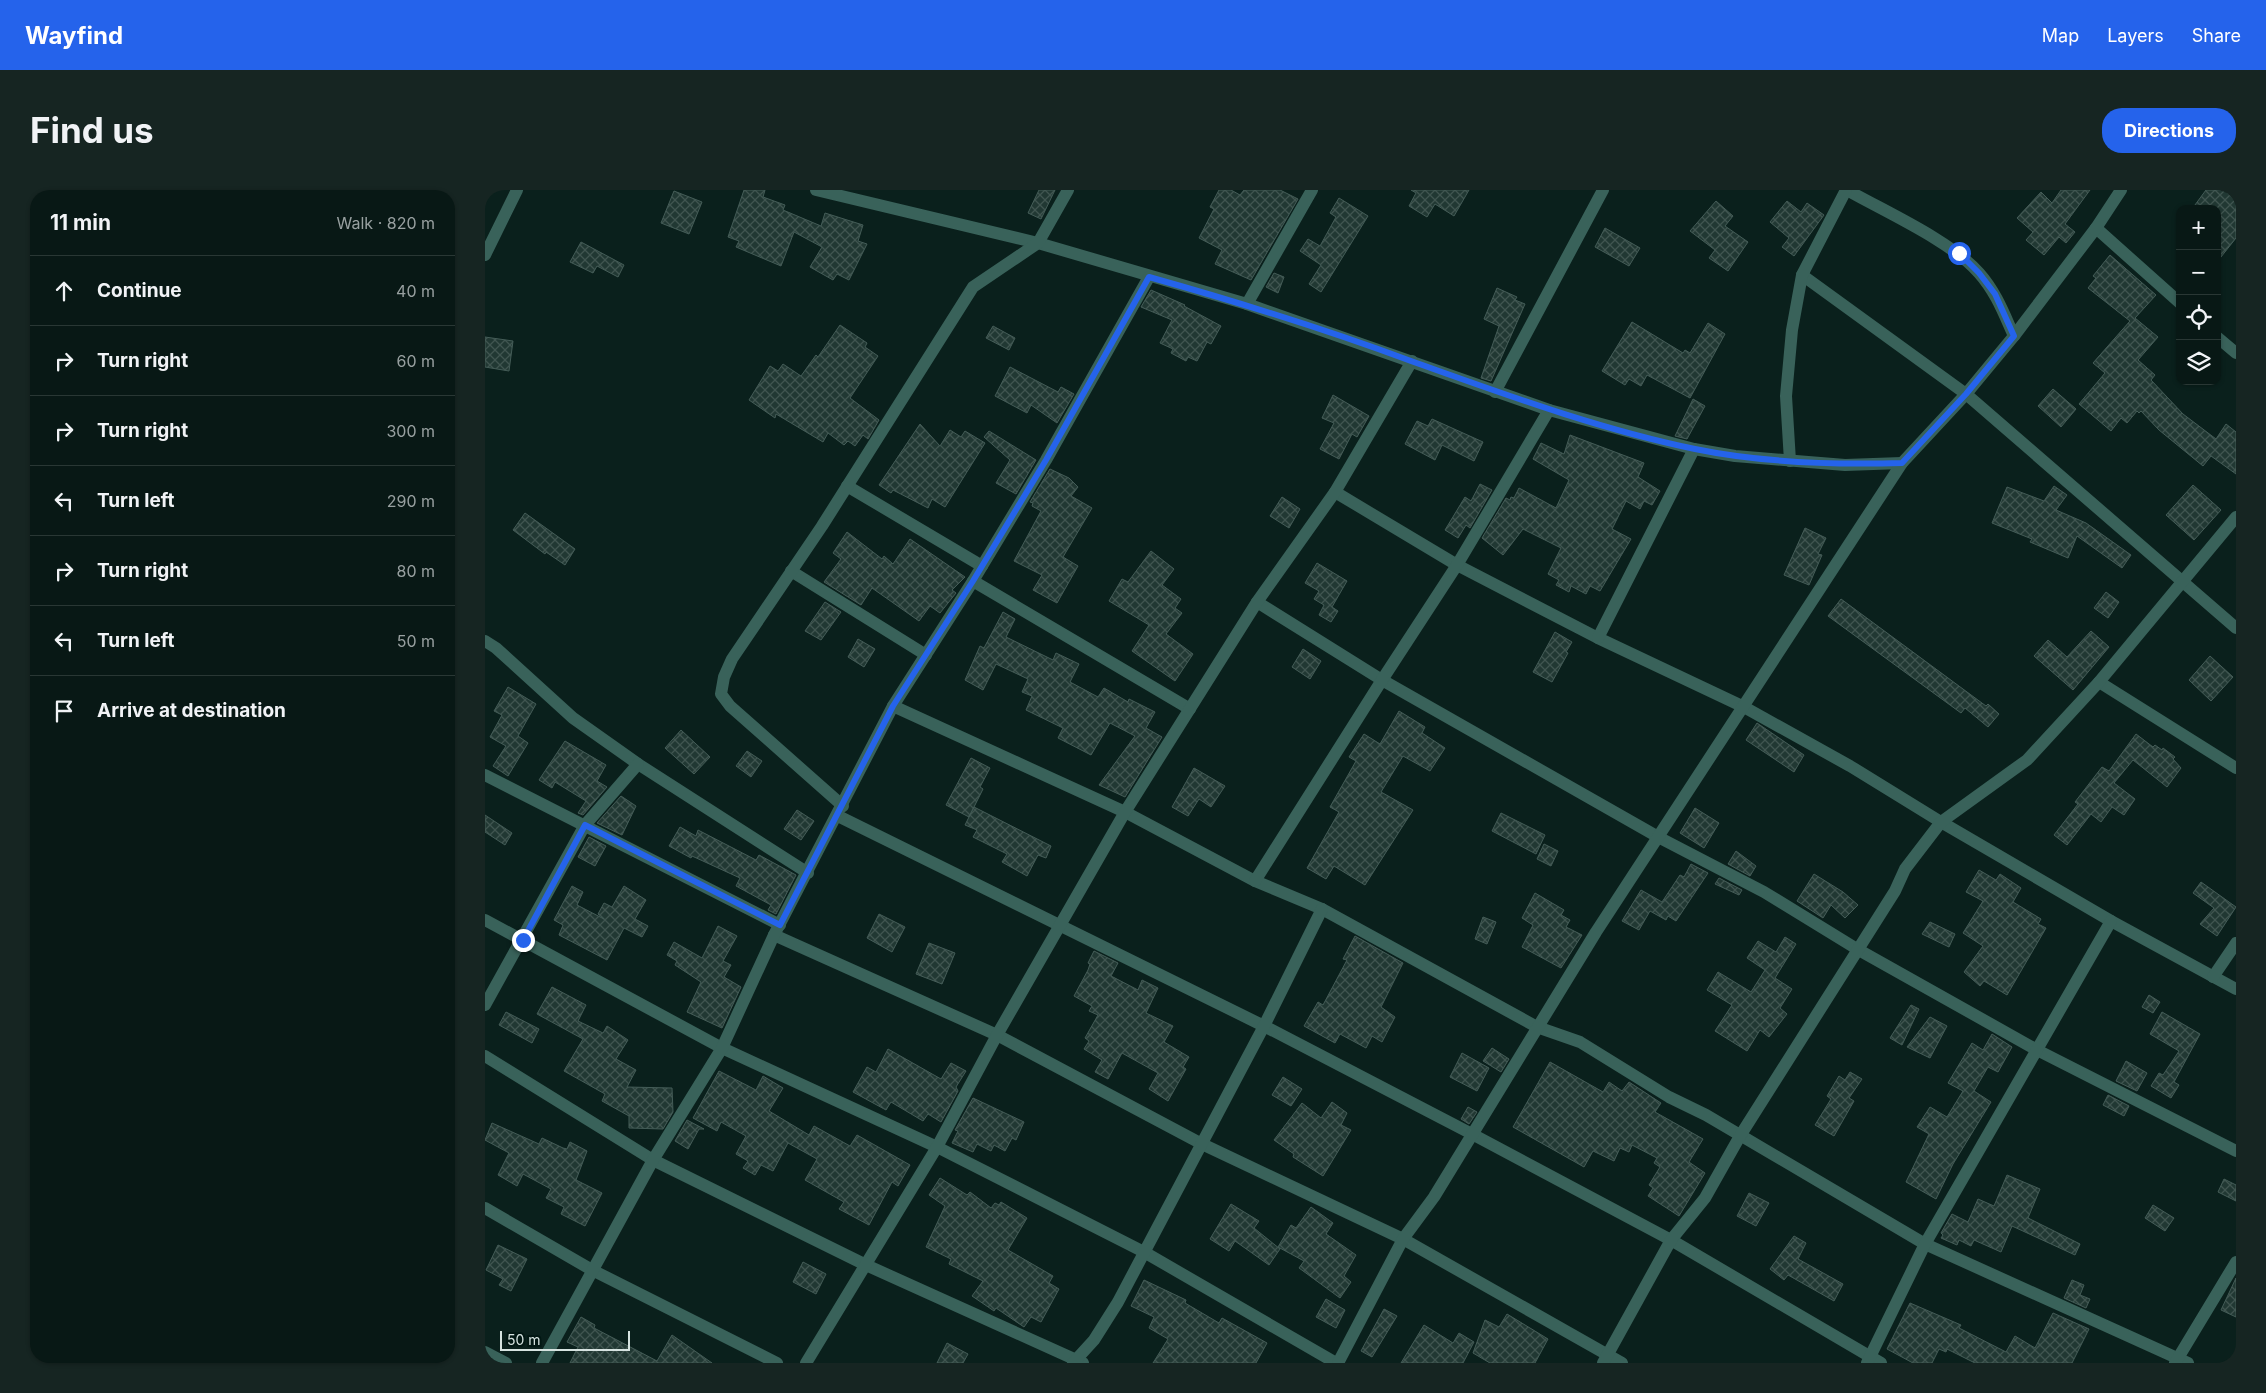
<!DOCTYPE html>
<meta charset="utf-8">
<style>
body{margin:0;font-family:Inter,sans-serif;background:#162522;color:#f1f3f6}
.controls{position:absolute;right:15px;top:15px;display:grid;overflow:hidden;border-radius:10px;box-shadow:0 1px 4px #0004}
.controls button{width:45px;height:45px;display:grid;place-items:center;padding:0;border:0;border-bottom:1px solid #293734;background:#081815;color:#f1f3f6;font:25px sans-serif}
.scale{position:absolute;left:15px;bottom:12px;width:130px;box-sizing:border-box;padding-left:5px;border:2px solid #d6e3e0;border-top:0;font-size:14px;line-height:18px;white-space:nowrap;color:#d6e3e0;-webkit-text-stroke:4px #021713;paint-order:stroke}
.stop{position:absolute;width:15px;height:15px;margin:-11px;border:4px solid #2563eb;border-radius:50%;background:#fff}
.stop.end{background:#2563eb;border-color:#fff;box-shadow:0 1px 5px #0008}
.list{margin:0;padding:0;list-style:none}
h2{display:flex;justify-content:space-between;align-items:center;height:65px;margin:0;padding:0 20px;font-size:21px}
h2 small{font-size:16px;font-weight:400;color:#98a0a0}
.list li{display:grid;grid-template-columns:32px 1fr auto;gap:15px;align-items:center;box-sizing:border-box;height:70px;padding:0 20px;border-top:1px solid #293734}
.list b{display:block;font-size:19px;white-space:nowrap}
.list em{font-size:16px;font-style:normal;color:#98a0a0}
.icon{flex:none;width:28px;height:28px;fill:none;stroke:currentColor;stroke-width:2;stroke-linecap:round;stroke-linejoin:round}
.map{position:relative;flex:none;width:1751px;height:1173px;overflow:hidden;border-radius:20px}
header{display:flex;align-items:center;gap:30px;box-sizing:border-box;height:70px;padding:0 25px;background:#2563eb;color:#fff}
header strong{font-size:24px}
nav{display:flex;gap:28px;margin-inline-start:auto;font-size:18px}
.intro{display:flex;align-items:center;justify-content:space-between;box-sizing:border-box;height:120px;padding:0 30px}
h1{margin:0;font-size:35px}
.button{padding:12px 22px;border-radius:20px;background:#2563eb;color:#fff;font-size:18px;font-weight:700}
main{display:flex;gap:30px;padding:0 30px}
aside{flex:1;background:#081815;border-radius:20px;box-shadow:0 1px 4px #0004}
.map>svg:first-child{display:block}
.building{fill:url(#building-cross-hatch);stroke:#445c57}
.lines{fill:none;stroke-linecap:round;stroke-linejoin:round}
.street{stroke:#39625a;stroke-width:12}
.route{stroke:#2563eb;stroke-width:6}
</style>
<header>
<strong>Wayfind</strong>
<nav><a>Map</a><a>Layers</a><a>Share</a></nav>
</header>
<div class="intro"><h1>Find us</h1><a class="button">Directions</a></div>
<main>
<aside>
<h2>11 min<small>Walk · 820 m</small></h2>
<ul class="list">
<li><svg class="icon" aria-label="ahead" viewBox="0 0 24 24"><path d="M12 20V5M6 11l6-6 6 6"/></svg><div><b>Continue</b></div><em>40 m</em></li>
<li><svg class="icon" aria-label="right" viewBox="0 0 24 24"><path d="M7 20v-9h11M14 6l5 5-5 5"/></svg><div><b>Turn right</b></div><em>60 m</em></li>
<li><svg class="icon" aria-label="right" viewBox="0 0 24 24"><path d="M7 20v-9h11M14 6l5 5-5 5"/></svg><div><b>Turn right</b></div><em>300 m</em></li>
<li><svg class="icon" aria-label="left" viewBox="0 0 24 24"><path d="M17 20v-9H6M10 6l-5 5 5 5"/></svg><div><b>Turn left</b></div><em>290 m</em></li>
<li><svg class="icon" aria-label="right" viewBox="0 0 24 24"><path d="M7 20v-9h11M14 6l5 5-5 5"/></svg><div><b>Turn right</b></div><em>80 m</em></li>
<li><svg class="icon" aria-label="left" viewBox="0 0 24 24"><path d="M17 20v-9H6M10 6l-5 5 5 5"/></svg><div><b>Turn left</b></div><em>50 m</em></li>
<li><svg class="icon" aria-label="arrive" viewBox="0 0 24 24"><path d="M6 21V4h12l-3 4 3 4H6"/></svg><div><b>Arrive at destination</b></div></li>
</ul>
</aside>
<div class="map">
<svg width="1751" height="1173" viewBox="0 0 1751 1173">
<defs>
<pattern id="building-cross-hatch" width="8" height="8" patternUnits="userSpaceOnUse" patternTransform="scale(1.25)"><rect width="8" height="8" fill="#213833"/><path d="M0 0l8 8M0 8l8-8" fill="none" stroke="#405550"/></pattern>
</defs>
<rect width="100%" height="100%" fill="#0a201c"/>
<g class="building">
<path d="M259 0H280L278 7 300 15 298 20 336 36 340 23 378 35 373 51 382 54 364 90 352 84 348 90 325 77 337 57 309 42 296 76 251 57 254 51 243 47Z"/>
<path d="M554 0H570L556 29 543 23Z"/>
<path d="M734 0H746L755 5 759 0H795L813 9 766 90 730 74 737 60 714 48 729 19 725 17Z"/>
<path d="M926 0H984L969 26 950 14 942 27 924 16 931 3Z"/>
<path d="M1576 0H1605L1580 34 1590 42 1581 53 1574 47 1559 65 1541 50 1548 42 1532 28 1556 2 1567 13Z"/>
<path d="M1721 0H1751V48L1732 72V19H1707Z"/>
<path d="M189 1 217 12 204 44 176 33Z"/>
<path d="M854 8 883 26 836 102 824 94 836 75 815 61 823 49 835 56 851 27 845 23Z"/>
<path d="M1231 11 1248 26 1240 36 1263 52 1243 81 1224 68 1230 60 1205 41Z"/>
<path d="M1302 11 1316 22 1322 13 1339 25 1309 66 1297 57 1304 48 1285 32Z"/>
<path d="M1120 38 1155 58 1144 76 1110 57Z"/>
<path d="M96 52 139 75 133 87 112 76 108 83 85 72Z"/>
<path d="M1625 65 1671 105 1650 128 1673 147 1653 170 1670 185 1666 190 1698 224 1731 249 1741 234 1751 242V284L1726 266 1718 276 1674 240 1656 221 1654 223 1652 221 1642 233 1636 228 1626 241 1594 214 1620 183 1608 173 1645 131 1603 98 1611 88 1608 86Z"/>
<path d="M789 83 799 87 793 103 781 97Z"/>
<path d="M1012 98 1032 107 1030 110 1040 114 1006 191 996 188 1014 136 999 129Z"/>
<path d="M666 100 700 115 699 116 736 136 726 154 722 152 712 171 703 167 701 171 686 163 688 159 675 153 687 130 656 117Z"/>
<path d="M1147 132 1198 163 1200 160 1205 163 1223 133 1240 144 1205 208 1162 185 1156 196 1144 189 1140 195 1117 181Z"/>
<path d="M355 135 382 153 380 157 393 166 365 208 394 230 383 249 378 245 370 256 363 251 359 255 343 243 338 252 291 224 290 228 264 210 285 176 293 181 298 174 316 186 331 165 333 167Z"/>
<path d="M508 136 530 148 524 160 501 148Z"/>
<path d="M0 147 28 151 24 181 0 177Z"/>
<path d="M525 177 573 202 576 197 589 204 572 233 546 215 542 223 510 206Z"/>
<path d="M1568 199 1591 219 1576 237 1553 216Z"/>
<path d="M848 205 884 226 872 247 867 244 854 269 835 259 849 233 837 228Z"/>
<path d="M1208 209 1220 216 1202 249 1190 246Z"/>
<path d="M947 229 998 252 989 271 957 255 950 270 920 254 932 231 943 236Z"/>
<path d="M435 234 455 256 465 240 476 247 480 241 500 253 460 317 447 309 443 318 408 300 406 303 394 295Z"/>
<path d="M504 241 551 270 531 304 511 293 525 270 499 247Z"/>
<path d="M1085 245 1159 273 1153 287 1175 301 1167 315 1159 311 1155 319 1141 311 1127 339 1146 349 1115 401 1105 396 1101 404 1086 396 1084 402 1071 395 1074 390 1063 384 1076 358 1038 339 1018 365 997 348 1021 308 1025 310 1026 307 1029 308 1034 298 1071 318 1084 290 1048 269 1056 253 1079 264Z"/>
<path d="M565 279 584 288 593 297 586 306 607 318 578 367 593 376 572 413 548 400 557 385 529 371 556 321 547 316 548 313 545 312Z"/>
<path d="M995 294 1007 300 985 338 981 335 973 348 960 340 980 307 986 311Z"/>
<path d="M1708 295 1736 320 1709 350 1681 325Z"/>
<path d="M1569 296 1582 305 1571 320 1601 333 1646 365 1637 378 1592 346 1583 368 1545 352 1547 349 1507 333 1522 297 1559 311Z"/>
<path d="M797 307 815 319 804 338 785 326Z"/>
<path d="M40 323 90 359 80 375 61 362 60 364 28 340Z"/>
<path d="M1320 338 1341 348 1333 364 1337 365 1324 395 1299 385Z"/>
<path d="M362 342 397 369 399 366 408 374 425 349 480 387 467 400 471 403 455 423 445 416 434 431 387 398 376 415 339 392 356 369 348 363Z"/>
<path d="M666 361 689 379 677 395 696 409 690 418 697 423 681 444 708 464 690 491 647 461 664 435 624 411 637 389 643 392Z"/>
<path d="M832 373 862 391 847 417 853 421 846 432 834 425 839 415 829 409 834 401 820 393Z"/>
<path d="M1621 402 1634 412 1623 428 1609 418Z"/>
<path d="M1356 409 1501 516 1503 514 1514 524 1503 537 1480 518 1476 523 1343 426Z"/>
<path d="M340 412 356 422 336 450 320 441Z"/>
<path d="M518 422 530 429 521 447 568 470 571 463 594 474 585 492 613 507 619 498 643 512 644 509 670 522 661 538 677 547 640 607 614 595 650 546 625 533 606 565 573 548 578 538 541 520 547 506 537 502 543 489 511 474 498 500 480 490 495 456 499 458Z"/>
<path d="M1606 441 1624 457 1588 500 1549 466 1563 450 1582 467Z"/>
<path d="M1070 442 1087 452 1081 462 1083 463 1067 492 1048 482Z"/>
<path d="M373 449 390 459 379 477 363 467Z"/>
<path d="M818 459 836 471 825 489 807 477Z"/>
<path d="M1725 466 1748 487 1726 511 1704 490Z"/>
<path d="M23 497 51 514 33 546 43 553 23 586 8 576 21 556 5 547 17 525 9 521Z"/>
<path d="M914 521 940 537 937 543 960 558 945 581 918 566 896 602 928 620 880 695 849 676 841 689 822 678 854 622 845 617 871 571 864 567 879 544 895 554Z"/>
<path d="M1272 533 1319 565 1309 582 1261 550Z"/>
<path d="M196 540 225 567 209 584 180 558Z"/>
<path d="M1651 544 1668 557 1670 555 1677 560 1678 558 1690 567 1688 569 1696 578 1682 597 1648 570 1629 593 1650 609 1639 625 1627 617 1616 632 1606 624 1582 655 1569 645 1593 614 1590 612 1617 577 1624 581Z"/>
<path d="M80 551 121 575 112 591 122 597 98 625 93 623 101 611 70 592 67 598 54 590Z"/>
<path d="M262 561 277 571 266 587 251 576Z"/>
<path d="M486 568 505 578 495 597 498 599 484 627 461 615Z"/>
<path d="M709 578 740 596 726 617 714 609 703 626 687 617Z"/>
<path d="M136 606 151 616 137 645 112 633Z"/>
<path d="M489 617 566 656 561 668 553 665 542 686 517 672 522 664 488 647 492 640 480 635Z"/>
<path d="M1210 618 1234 633 1219 658 1195 643Z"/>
<path d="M312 620 329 631 316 650 299 639Z"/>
<path d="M1016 623 1060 645 1051 664 1007 641Z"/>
<path d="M0 625 27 643 20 655 0 642Z"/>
<path d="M195 637 211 646 213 640 271 670 274 665 311 685 291 724 283 720 286 715 251 696 255 688 207 666 206 668 184 656Z"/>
<path d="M104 647 121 656 110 676 93 667Z"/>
<path d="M1059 654 1073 661 1066 676 1052 669Z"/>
<path d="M1251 661 1271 676 1265 686 1243 674Z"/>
<path d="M1206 674 1223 683 1191 731 1183 726 1181 730 1165 721 1154 740 1137 731 1156 700 1177 712 1195 685 1199 687Z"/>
<path d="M1494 680 1511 690 1515 684 1536 698 1528 712 1556 729 1553 734 1561 738 1522 805 1499 791 1495 796 1479 782 1498 756 1478 743 1498 711 1481 702Z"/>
<path d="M1329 684 1358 702 1373 715 1360 728 1346 715 1338 728 1312 711Z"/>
<path d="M1234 688 1257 700 1254 705 1230 694Z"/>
<path d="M1716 692 1751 717 1732 746 1715 734 1729 718 1708 703Z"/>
<path d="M87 696 98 702 92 715 119 729 113 724 119 713 127 717 139 696 161 710 150 729 163 736 157 747 139 738 122 770 74 745 78 735 69 730Z"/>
<path d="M1050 703 1079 720 1076 725 1085 730 1081 737 1097 745 1076 778 1037 757 1048 735 1037 728Z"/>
<path d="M394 724 420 737 407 762 382 748Z"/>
<path d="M998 727 1011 732 1002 754 990 749Z"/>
<path d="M1445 732 1470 744 1464 757 1437 744Z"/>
<path d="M233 736 252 746 238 771 246 775 239 787 256 797 237 838 202 822 216 792 190 775 192 771 182 765 189 752 217 768Z"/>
<path d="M870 746 918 773 896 817 910 827 897 852 887 846 881 858 855 844 850 853 819 836 833 812 838 815 862 770 858 769Z"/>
<path d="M1300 747 1311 754 1290 788 1307 799 1295 818 1302 824 1284 847 1275 840 1262 861 1230 841 1247 815 1222 800 1233 782 1266 802 1280 780 1262 768 1273 751 1291 762Z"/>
<path d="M444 753 470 763 457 794 431 784Z"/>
<path d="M609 761 633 773 626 786 653 800 657 790 673 798 661 823 688 836 679 852 704 867 698 877 701 879 683 911 664 899 673 883 637 863 623 889 610 882 617 870 599 859 604 851 600 848 613 825 604 821 607 816 589 806 603 780 605 774 603 773Z"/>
<path d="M67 797 101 815 93 831 118 843 122 836 143 850 131 869 151 880 142 897 187 898 188 922 178 939 144 938V926L117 911 120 904 79 881 98 849 52 824Z"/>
<path d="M1664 805 1675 812 1668 823 1657 817Z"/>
<path d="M1426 815 1434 819 1417 855 1405 848Z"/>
<path d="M21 822 54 839 47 853 14 835Z"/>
<path d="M1677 822 1715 844 1689 892 1694 895 1686 908 1666 896 1674 883 1678 885 1694 861 1665 844Z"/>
<path d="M1445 827 1462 836 1445 868 1422 857Z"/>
<path d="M1507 844 1527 857 1513 882 1503 877 1489 901 1506 912 1468 974 1451 1009 1421 992 1444 944 1432 937 1445 917 1462 927 1478 901 1463 893 1487 853 1498 860Z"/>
<path d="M1007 858 1024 869 1016 882 998 871Z"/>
<path d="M403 859 456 889 466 873 481 881 471 897 473 901 456 932 443 924 438 931 406 912 401 920 368 902 382 877 391 882Z"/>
<path d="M977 863 1004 878 992 901 965 887Z"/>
<path d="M1641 871 1662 883 1652 901 1631 891Z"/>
<path d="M1065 872 1118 902 1124 892 1137 901 1144 892 1176 913 1170 922 1218 949 1204 972 1220 983 1194 1026 1163 1006 1168 998 1164 995 1175 977 1169 973 1172 968 1147 955 1144 962 1135 958 1129 971 1108 961 1099 977 1028 937Z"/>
<path d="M234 881 271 900 278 886 298 898 284 921 324 945 329 936 365 956 372 945 425 975 413 996 407 992 384 1035 354 1019 359 1012 320 990 332 969 303 953 288 981 276 975 270 985 258 978 263 971 251 964 261 946 236 932 232 941 208 928Z"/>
<path d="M1365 882 1377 889 1364 908 1369 911 1349 946 1330 935 1346 909 1342 906 1354 886 1360 890Z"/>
<path d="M798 887 817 899 806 916 787 905Z"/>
<path d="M1623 905 1644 916 1639 926 1618 915Z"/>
<path d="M488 908 539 932 531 950 527 948 520 961 509 955 506 961 492 954 488 962 467 953 473 941 470 940Z"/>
<path d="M847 912 862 923 856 935 866 940 838 986 808 967 809 964 789 950 817 913 836 928Z"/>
<path d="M983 917 992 922 984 934 976 929Z"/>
<path d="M202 930 219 939H214L203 959 190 951Z"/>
<path d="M7 933 54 954 57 948 78 958 82 959 85 952 102 961 91 990 117 1003 100 1036 76 1024 79 1017 61 1008 66 999 38 984 32 996 13 985 24 963 0 950Z"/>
<path d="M1522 985 1555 999 1543 1028 1595 1054 1590 1065 1527 1036 1516 1062 1489 1050 1486 1056 1474 1050 1472 1055 1456 1048 1458 1045 1456 1043 1467 1024 1483 1032 1493 1009 1509 1016Z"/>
<path d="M455 988 482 1005 485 1002 506 1018 510 1013 514 1015 516 1012 542 1028 523 1060 568 1086 564 1093 574 1099 556 1132 546 1127 539 1137 511 1118 509 1121 487 1106 498 1091 464 1074 466 1069 441 1057 460 1016 444 1005Z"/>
<path d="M1739 989 1751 995V1011L1733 1002Z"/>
<path d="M1264 1003 1284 1013 1271 1036 1252 1026Z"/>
<path d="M746 1014 774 1031 769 1038 795 1059 784 1075 750 1051 744 1061 725 1049Z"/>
<path d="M1668 1015 1689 1028 1680 1041 1660 1028Z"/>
<path d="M826 1017 848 1033 841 1044 871 1065 859 1086 866 1092 855 1108 814 1078 819 1071 793 1057 806 1035 811 1038Z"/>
<path d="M1309 1046 1321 1053 1313 1069 1358 1094 1349 1111 1303 1085 1299 1090 1285 1079Z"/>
<path d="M13 1055 42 1069 26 1101 14 1095 18 1089 1 1080Z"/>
<path d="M318 1072 341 1084 331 1104 308 1092Z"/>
<path d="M1751 1088V1127L1736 1120Z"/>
<path d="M659 1090 701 1110 700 1113 734 1133 737 1128 782 1153 771 1173H668L683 1149 664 1138 669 1127 646 1116Z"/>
<path d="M1587 1090 1599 1095 1595 1105 1605 1109 1601 1118 1579 1108Z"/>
<path d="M841 1109 860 1120 851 1138 831 1127Z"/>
<path d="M1425 1113 1476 1135 1474 1138 1521 1162 1530 1146 1550 1158 1568 1123 1604 1139 1587 1173H1490L1462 1159 1461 1162 1454 1159 1447 1173H1428L1402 1159Z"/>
<path d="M899 1119 912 1126 887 1167 876 1161Z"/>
<path d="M1022 1124 1063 1149 1050 1173H1005L988 1163 1000 1130 1014 1137Z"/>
<path d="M96 1127 110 1135 109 1138 172 1171 187 1145 227 1173H85L93 1157 82 1152Z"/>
<path d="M939 1135 968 1153 974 1143 989 1152 978 1173H916Z"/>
<path d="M462 1153 483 1164 478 1173H452Z"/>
</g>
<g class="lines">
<g class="street">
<path d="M331 0 553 53 762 114 1064 220 1209 259 1250 266 1360 275 1417 273"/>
<path d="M1362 0C1401 22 1466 51 1494 83 1511 102 1519 124 1529 146"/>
<path d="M1611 38 1695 113"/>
<path d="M0 65 32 0"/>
<path d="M1317 85 1481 204 1751 438"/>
<path d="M762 114 827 0"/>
<path d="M1732 147 1751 163"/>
<path d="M1010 202 1118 0"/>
<path d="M1305 271 1301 206 1307 140 1317 85 1361 0"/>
<path d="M362 296 497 376"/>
<path d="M850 302 972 375 1113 448 1259 517 1365 576 1456 632 1626 731 1751 799"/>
<path d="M306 381 441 465"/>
<path d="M488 391 705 519"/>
<path d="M772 412 897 490 1175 648 1279 702 1372 759 1552 860 1751 961"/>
<path d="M1113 448 1209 259"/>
<path d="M0 451 11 458 88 528 153 574 323 683"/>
<path d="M1614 492 1751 578"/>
<path d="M408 516 640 622 770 691 837 719 1052 837 1095 852 1184 907 1221 925 1440 1054 1703 1173"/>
<path d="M0 585 295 735"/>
<path d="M358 616 245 516 236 504 239 487 247 469 337 336 488 97 553 53 583 0"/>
<path d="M353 626 779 836 987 944 1186 1050 1396 1173"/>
<path d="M770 691 897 490 972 375 1064 220"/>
<path d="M0 730 237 858 452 957 659 1062 851 1173"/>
<path d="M289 745 512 845 717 954 918 1049 1137 1173"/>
<path d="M1728 787 1751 753"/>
<path d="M0 815 100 635 153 574"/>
<path d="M0 866 168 970 381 1075 598 1173"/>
<path d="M0 1018 107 1080 292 1173"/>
<path d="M0 1162 21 1173"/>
<path d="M57 1173 168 970 237 858 289 745 408 516 488 391 561 270 664 87"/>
<path d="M321 1173 452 957 512 845 640 622 772 412 850 302 927 171"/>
<path d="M588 1173 609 1150 633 1112 779 836 837 719"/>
<path d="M853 1173 918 1049 949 1007 1111 742 1417 273 1481 204 1529 146 1611 38 1636 0"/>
<path d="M1118 1173 1186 1050 1220 1008 1255 946 1410 701 1420 679 1456 632 1542 570 1614 492 1751 327"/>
<path d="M1382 1173 1440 1054 1626 731"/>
<path d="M1690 1173 1751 1072"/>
</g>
</g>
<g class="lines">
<path class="route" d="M38 750 100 635 295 735 408 516 488 391 561 270 664 87C753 112 840 139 926 171 1019 204 1113 239 1210 259 1278 273 1349 275 1417 273L1481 204 1529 146 1510 104 1494 83 1474 63"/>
</g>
</svg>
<div class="controls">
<button>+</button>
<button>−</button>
<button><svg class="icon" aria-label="locate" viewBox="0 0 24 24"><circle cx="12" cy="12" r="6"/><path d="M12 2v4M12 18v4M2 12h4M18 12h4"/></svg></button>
<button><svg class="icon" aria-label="layers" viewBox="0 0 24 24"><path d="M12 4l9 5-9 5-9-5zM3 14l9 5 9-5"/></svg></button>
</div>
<div class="scale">50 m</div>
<div class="stop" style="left:1474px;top:63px"></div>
<div class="stop end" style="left:38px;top:750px"></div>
</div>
</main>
